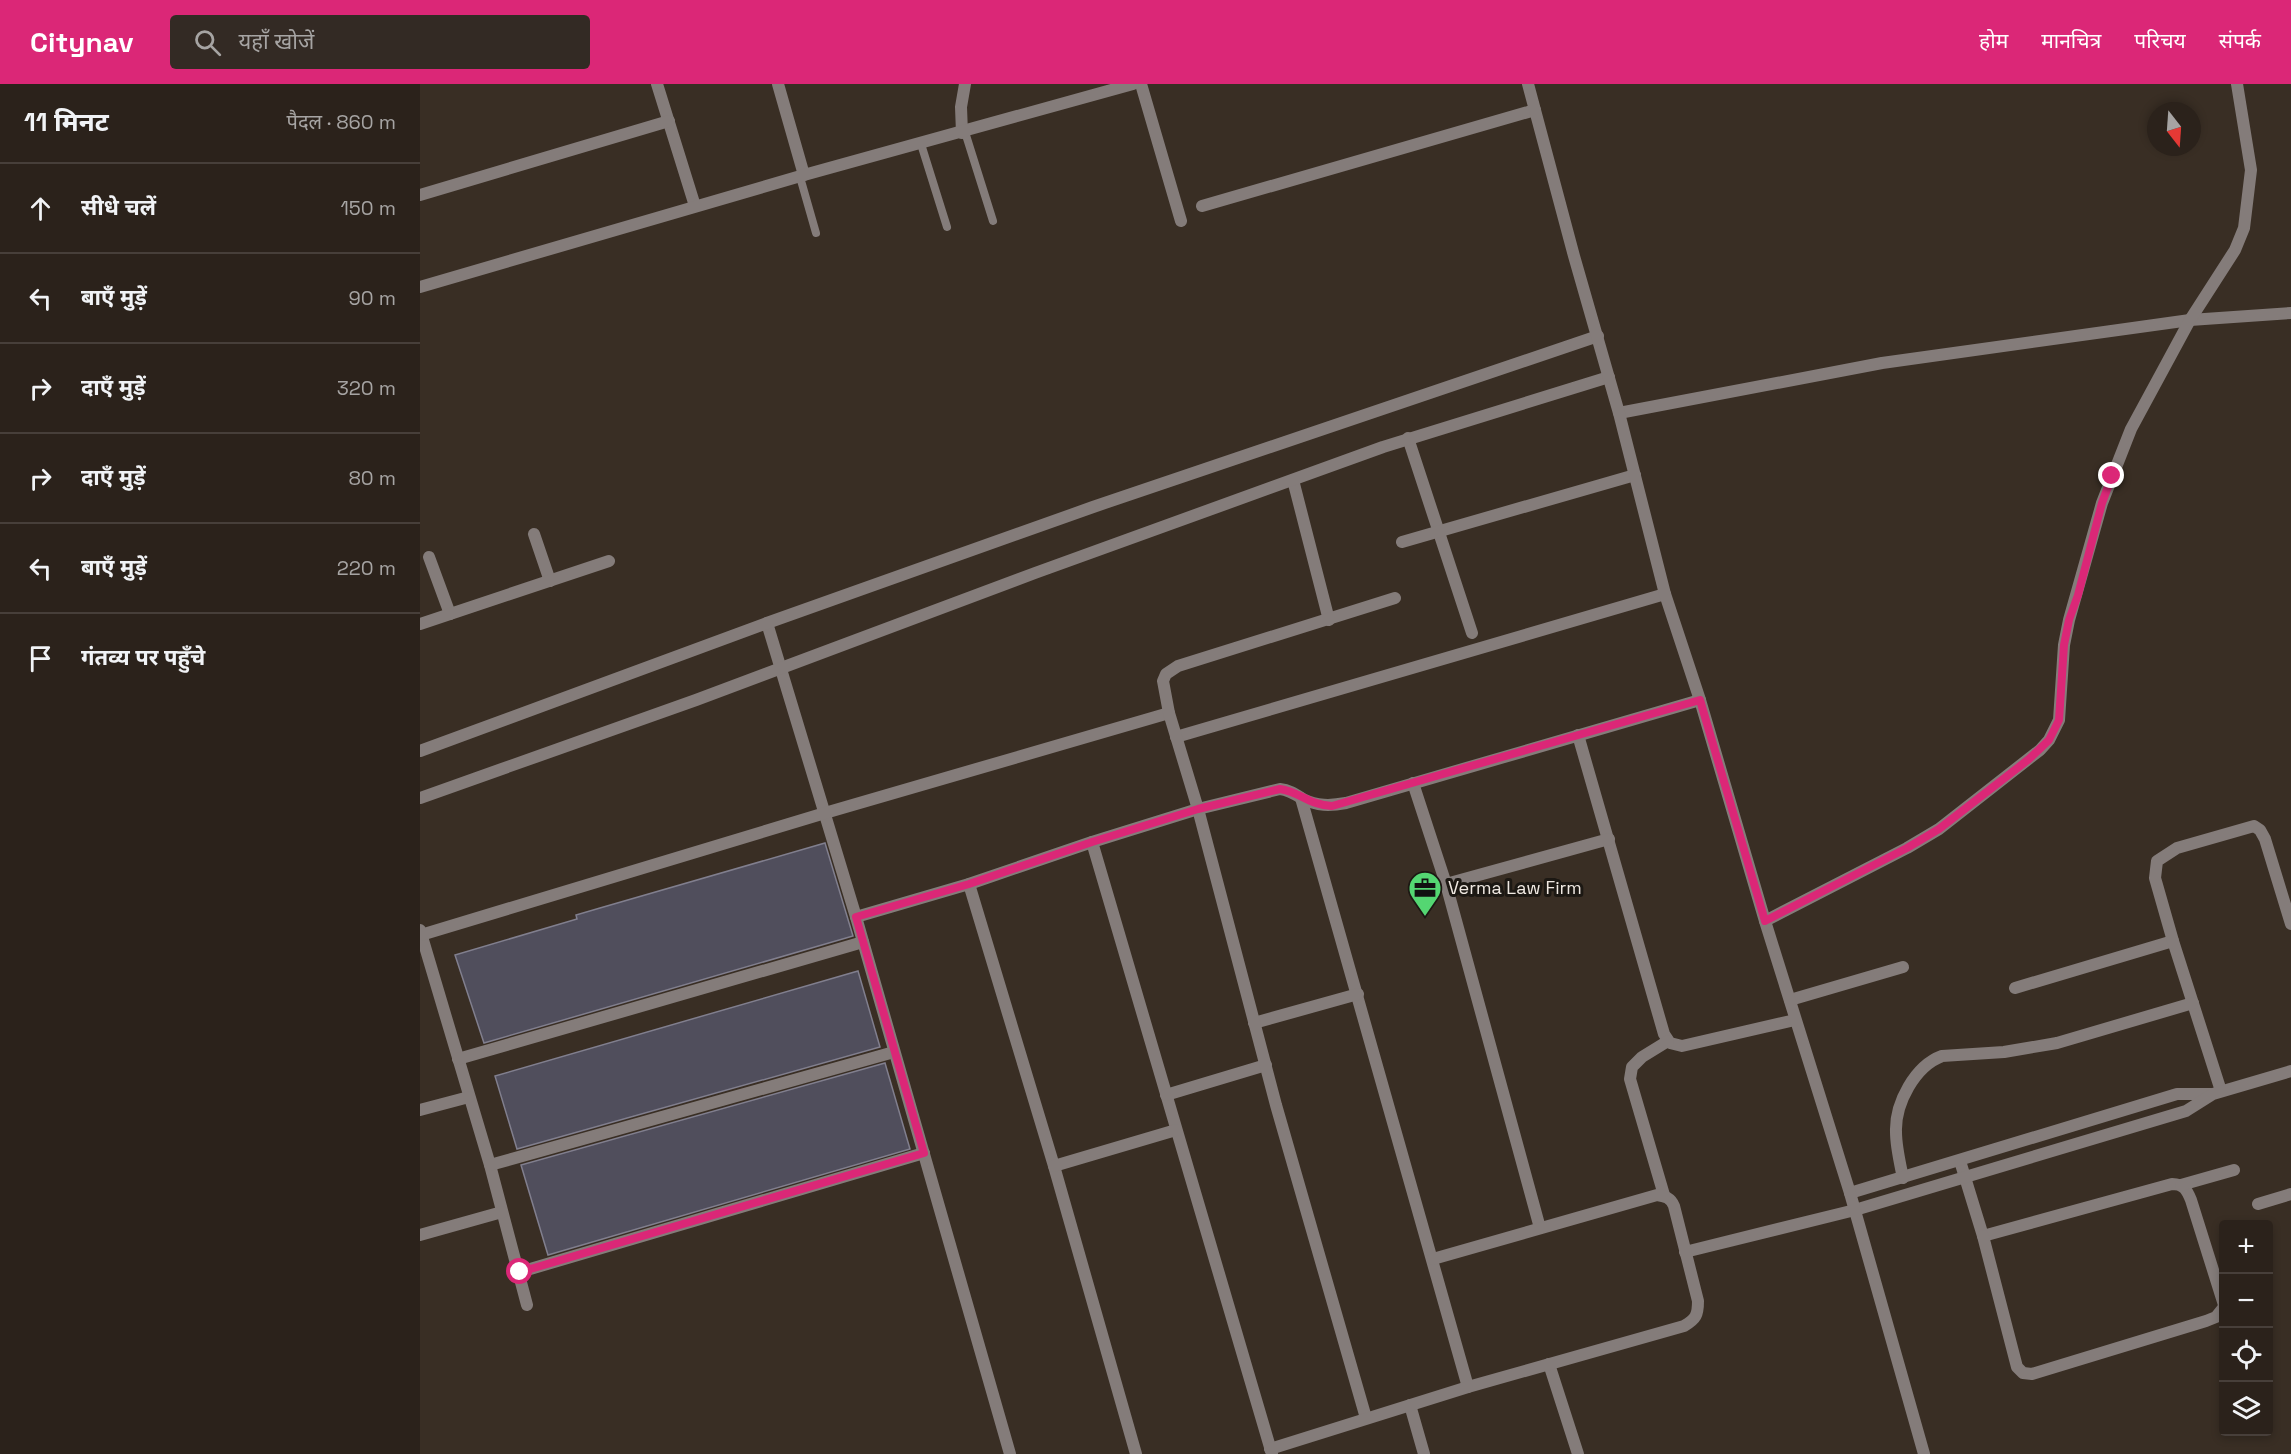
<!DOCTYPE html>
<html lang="hi">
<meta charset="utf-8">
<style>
body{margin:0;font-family:"Space Grotesk","Noto Sans Devanagari",sans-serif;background:#332a24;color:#f1f3f6}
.controls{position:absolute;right:18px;bottom:18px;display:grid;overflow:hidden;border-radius:6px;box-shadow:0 3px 9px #0003}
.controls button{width:54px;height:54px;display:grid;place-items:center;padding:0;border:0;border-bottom:2px solid #473f3a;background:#2b221b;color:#f1f3f6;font:30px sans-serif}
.compass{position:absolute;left:1727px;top:18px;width:54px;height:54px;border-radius:50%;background:#2b221b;box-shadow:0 3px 9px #0003;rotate:163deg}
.stop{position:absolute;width:18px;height:18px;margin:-14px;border:4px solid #db2777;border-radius:50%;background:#fff}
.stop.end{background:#db2777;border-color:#fff;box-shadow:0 2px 6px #0008}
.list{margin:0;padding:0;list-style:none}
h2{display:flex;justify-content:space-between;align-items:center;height:78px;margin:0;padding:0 24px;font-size:26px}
h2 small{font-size:20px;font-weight:400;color:#a6a4a3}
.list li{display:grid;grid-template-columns:39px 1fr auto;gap:18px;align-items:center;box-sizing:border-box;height:90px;padding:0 24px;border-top:2px solid #473f3a}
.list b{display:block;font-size:22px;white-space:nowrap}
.list em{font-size:20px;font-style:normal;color:#a6a4a3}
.icon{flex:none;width:33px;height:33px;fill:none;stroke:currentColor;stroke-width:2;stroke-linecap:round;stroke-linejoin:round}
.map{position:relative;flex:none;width:1871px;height:1370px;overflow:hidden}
header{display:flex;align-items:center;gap:36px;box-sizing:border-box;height:84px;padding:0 30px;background:#db2777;color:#fff}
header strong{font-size:28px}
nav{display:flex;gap:33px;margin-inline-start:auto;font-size:21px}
.search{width:420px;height:54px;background:#332a24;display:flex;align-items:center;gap:15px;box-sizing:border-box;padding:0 21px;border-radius:6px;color:#a6a4a3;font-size:22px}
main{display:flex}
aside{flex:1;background:#2b221b}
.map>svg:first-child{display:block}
.building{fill:#504e5c;stroke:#817f8e;stroke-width:1.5}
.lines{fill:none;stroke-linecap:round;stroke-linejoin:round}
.service{stroke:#847c7a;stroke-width:8}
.minor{stroke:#847c7a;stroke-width:12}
.tertiary{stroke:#847c7a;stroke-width:12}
.route{stroke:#db2777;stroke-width:8}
.labels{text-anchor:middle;stroke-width:6;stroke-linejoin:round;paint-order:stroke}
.poi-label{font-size:18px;fill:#f0e9e2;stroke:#1c1813;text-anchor:start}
</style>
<header>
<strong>Citynav</strong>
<div class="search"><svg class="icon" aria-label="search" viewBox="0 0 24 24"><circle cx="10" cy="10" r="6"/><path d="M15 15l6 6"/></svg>यहाँ खोजें</div>
<nav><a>होम</a><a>मानचित्र</a><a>परिचय</a><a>संपर्क</a></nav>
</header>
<main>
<aside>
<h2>11 मिनट<small>पैदल · 860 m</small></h2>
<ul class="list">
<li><svg class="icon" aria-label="ahead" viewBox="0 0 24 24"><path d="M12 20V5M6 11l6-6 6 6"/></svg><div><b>सीधे चलें</b></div><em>150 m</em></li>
<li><svg class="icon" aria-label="left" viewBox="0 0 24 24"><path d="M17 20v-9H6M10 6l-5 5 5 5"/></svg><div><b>बाएँ मुड़ें</b></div><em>90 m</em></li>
<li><svg class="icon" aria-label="right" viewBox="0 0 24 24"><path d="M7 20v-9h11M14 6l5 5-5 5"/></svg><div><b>दाएँ मुड़ें</b></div><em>320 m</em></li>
<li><svg class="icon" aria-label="right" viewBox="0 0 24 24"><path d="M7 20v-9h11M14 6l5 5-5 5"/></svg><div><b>दाएँ मुड़ें</b></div><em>80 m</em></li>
<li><svg class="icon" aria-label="left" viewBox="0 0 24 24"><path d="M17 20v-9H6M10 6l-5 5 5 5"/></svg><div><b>बाएँ मुड़ें</b></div><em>220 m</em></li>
<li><svg class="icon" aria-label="arrive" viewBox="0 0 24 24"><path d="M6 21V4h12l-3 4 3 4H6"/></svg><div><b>गंतव्य पर पहुँचे</b></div></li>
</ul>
</aside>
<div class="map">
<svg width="1871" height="1370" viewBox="0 0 1871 1370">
<rect width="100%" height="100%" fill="#392e24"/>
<g class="building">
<path d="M405 759 433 852 64 959 35 871 157 835 156 831 180 824Z"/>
<path d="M438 887 460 963 97 1065 75 992Z"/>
<path d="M465 979 490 1065 128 1171 101 1081Z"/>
</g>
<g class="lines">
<g class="service">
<path d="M545 48 573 137"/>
<path d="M501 60 527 143"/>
<path d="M380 93 396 149"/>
</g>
<g class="minor">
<path d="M237 0 275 122"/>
<path d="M358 0 384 91"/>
<path d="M721 0 761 137"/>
<path d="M542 49 541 23 545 0"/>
<path d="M0 111 249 37"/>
<path d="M782 122 1115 26"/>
<path d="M0 203 384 91 713 0"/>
<path d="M1199 329 1462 279 1770 236 1871 229"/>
<path d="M988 354 1052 549"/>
<path d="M873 396 909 536"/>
<path d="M114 450 130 497"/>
<path d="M982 458 1215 391"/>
<path d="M9 473 30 530"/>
<path d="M347 539 436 833 590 1370"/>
<path d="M0 540 189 477"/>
<path d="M1158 651 1244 950 1250 959 1262 962 1375 936"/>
<path d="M756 653 1245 510"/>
<path d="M0 667 347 539 673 423 1178 252"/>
<path d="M993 699 1026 800 1120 1144"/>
<path d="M0 714 276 616 615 489 963 363 1189 293"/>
<path d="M881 714 1048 1303"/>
<path d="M672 758 852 1370"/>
<path d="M549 800 634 1082 716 1370"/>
<path d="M1026 800 1189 755"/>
<path d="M436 833 549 800 672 758 778 725 860 705C869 706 875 710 883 715 897 722 910 722 926 719L1280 616"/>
<path d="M1345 837 1487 764 1519 745 1620 666 1629 656 1639 636 1644 561 1649 536 1682 419 1711 345 1770 236 1815 166 1824 144 1831 86 1817 0"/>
<path d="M0 846 70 1081 107 1221"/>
<path d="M1 851 405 729 749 629"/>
<path d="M1595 904 1753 857"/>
<path d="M1370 916 1483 883"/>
<path d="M834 939 938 910"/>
<path d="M38 975 443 858"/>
<path d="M1801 1007 1753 857 1735 794 1737 777 1757 764 1834 742 1840 746 1845 755 1871 840"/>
<path d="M746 1011 846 981"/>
<path d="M0 1026 49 1013"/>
<path d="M1540 1077 1563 1152 1752 1100C1764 1100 1767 1106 1771 1116L1804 1221"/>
<path d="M70 1081 474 968"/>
<path d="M634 1082 756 1046"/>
<path d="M1483 1094C1480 1079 1476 1063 1476 1048 1475 1019 1495 982 1522 972L1584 968 1637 959 1773 919"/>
<path d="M1761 1101 1814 1086"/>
<path d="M1430 1109 1757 1010H1791"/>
<path d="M1244 1111 1210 995 1212 983 1222 973 1248 957"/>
<path d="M1838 1120 1871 1110"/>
<path d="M0 1151 82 1128"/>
<path d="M1563 1152 1597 1283 1603 1289 1612 1290 1786 1237 1796 1233 1804 1223"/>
<path d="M1265 1168 1435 1126 1766 1027 1793 1010 1871 987"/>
<path d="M100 1188 504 1069"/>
<path d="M1129 1280 1158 1370"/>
<path d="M990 1321 1004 1370"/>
<path d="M946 1334 856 1021 778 725 749 629 743 597 746 590 758 582 975 514"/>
<path d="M850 1365 1048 1303 1264 1242C1276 1235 1278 1231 1278 1217L1254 1122C1251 1114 1245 1112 1237 1111L1013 1175"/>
</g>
<path class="tertiary" d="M1108 0 1154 172 1199 329 1245 510 1280 616 1345 837 1430 1109 1504 1370"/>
</g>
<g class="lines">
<path class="route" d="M100 1188 504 1069 436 833 549 800 672 758 778 725 860 705C880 708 889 721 912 722L1280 616 1345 837 1487 764 1519 745 1609 675 1629 656 1639 636 1644 561 1649 536 1658 511 1682 419 1692 392"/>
</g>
<defs>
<symbol id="office-pin" viewBox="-11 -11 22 30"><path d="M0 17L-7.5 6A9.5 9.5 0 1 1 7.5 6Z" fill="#54d672" stroke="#1c1813"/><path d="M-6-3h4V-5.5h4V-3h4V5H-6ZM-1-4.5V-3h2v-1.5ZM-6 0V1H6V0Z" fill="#111"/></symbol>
</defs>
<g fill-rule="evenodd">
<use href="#office-pin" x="986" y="785" width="38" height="52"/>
</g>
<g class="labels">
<g class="poi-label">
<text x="1028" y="810">Verma Law Firm</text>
</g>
</g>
</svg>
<div class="controls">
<button>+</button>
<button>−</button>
<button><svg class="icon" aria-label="locate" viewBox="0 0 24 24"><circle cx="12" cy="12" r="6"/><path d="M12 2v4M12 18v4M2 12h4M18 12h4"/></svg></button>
<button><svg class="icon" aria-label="layers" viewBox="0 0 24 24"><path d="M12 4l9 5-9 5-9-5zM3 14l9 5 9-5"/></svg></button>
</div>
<svg class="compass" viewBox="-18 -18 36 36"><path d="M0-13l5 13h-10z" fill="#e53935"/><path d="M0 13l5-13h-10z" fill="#a6a4a3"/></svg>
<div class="stop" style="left:100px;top:1188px"></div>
<div class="stop end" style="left:1692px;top:392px"></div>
</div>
</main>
